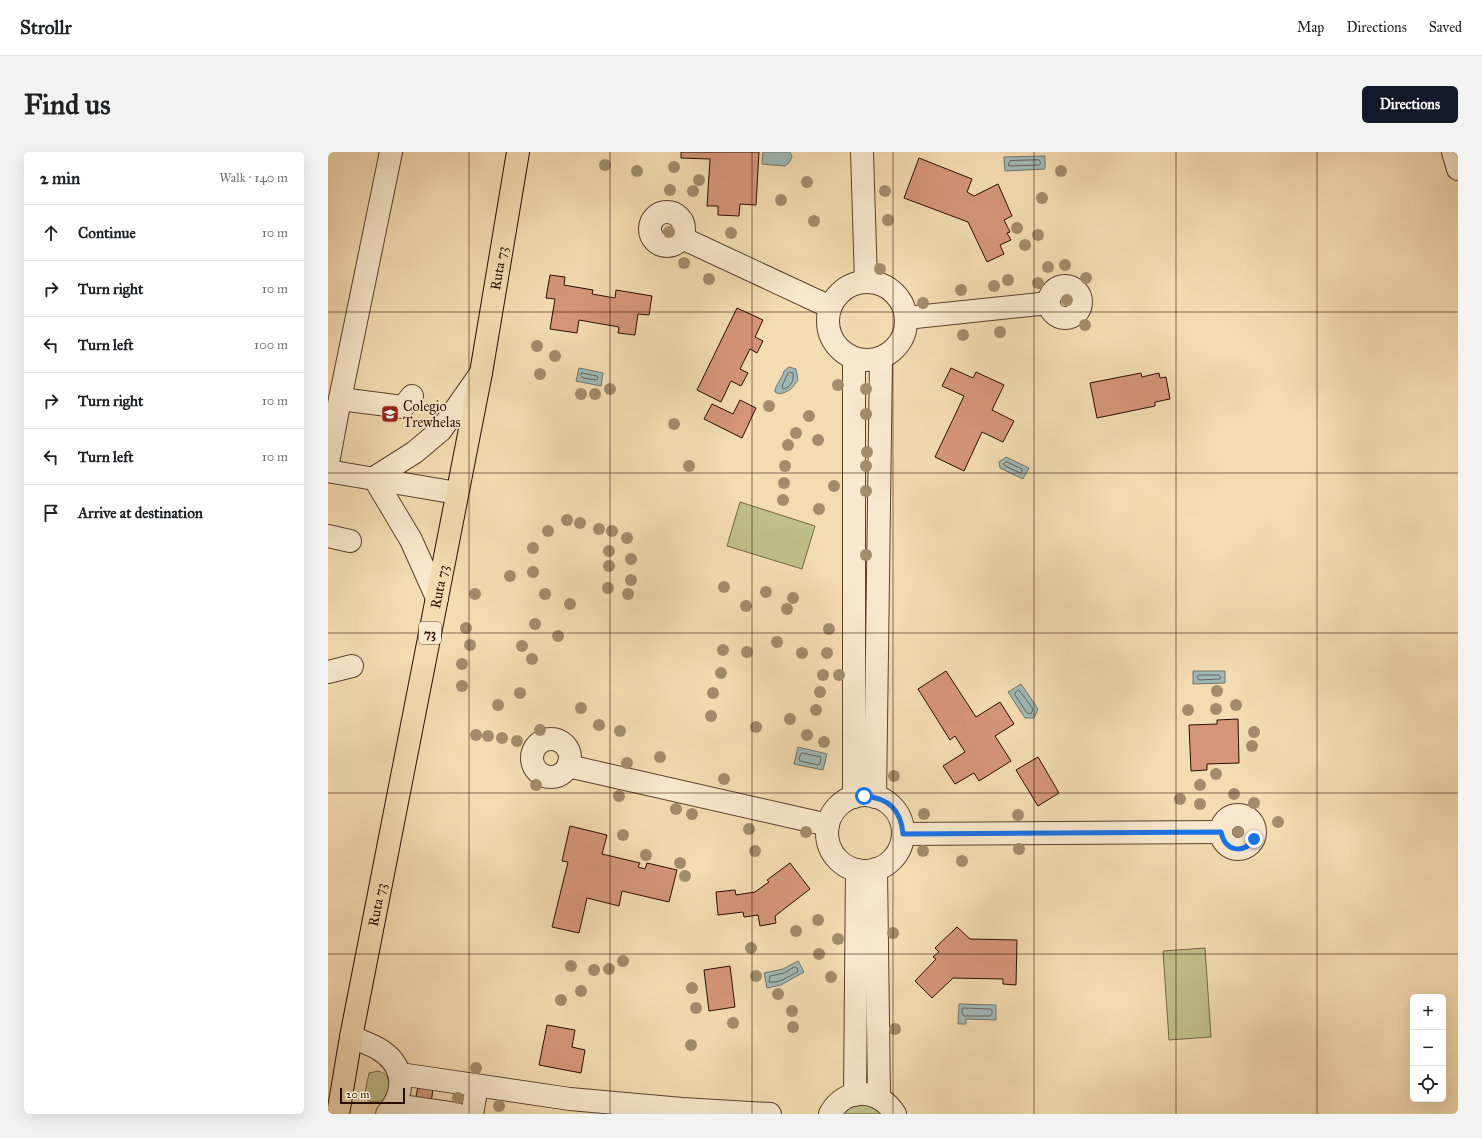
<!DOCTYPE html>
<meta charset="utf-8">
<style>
body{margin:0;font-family:"IM FELL Great Primer",serif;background:#f2f2f2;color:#202124}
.controls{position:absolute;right:12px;bottom:12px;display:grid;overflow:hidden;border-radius:6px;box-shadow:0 4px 16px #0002}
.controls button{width:36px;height:36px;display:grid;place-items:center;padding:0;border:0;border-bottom:1px solid #e0e0e0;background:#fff;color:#202124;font:20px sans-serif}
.scale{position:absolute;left:12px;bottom:10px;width:65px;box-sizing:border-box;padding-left:4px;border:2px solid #2b0c02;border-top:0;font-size:11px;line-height:14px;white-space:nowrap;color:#2b0c02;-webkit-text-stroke:3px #f8e8cd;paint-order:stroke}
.stop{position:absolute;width:12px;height:12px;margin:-9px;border:3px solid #1a73e8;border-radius:50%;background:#fff}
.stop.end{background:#1a73e8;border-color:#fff;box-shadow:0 1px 4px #0008}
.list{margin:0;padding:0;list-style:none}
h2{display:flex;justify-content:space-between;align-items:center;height:52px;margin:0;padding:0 16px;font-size:17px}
h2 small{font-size:13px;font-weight:400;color:#757577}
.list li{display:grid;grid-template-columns:26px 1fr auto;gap:12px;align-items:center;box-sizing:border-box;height:56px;padding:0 16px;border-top:1px solid #e0e0e0}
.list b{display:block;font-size:15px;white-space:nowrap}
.list em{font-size:13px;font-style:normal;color:#757577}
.icon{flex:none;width:22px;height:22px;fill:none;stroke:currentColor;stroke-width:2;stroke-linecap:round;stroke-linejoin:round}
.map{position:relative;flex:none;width:1130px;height:962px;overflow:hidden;border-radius:6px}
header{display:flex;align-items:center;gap:24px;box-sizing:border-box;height:56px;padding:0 20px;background:#fff;border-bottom:1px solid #e0e0e0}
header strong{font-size:19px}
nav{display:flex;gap:22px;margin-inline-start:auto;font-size:14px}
.intro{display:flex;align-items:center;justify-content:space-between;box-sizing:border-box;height:96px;padding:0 24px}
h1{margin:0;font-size:28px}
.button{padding:10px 18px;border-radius:6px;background:#111827;color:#fff;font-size:14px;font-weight:700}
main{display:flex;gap:24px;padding:0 24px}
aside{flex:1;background:#fff;border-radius:6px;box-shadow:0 4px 16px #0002}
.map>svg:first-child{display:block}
.green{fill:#bfbf89;stroke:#756646}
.water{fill:#a0b9b7;stroke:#71746f}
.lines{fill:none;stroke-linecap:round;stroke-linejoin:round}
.shore{stroke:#66625c;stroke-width:1}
.building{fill:#d5967a;stroke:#2b0c02}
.minor-casing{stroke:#5d402e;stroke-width:24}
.major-casing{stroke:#2b0c02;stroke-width:24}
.minor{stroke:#f8e8cd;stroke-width:22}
.major{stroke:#f4dcb2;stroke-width:22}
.tree{fill:#a28c6b}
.route{stroke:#1a73e8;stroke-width:5}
.grid{fill:none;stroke:#2b0c02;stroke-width:1;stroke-opacity:0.55}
.labels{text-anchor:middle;stroke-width:3.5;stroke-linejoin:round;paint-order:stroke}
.shield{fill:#f8e8cd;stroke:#684e3f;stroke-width:1}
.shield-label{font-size:13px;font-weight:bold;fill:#2b0c02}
.street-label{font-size:14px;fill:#2b0c02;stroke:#f8e8cd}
.poi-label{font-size:14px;fill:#2b0c02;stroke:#f8e8cd;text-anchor:start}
</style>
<header>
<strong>Strollr</strong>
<nav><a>Map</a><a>Directions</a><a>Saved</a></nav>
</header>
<div class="intro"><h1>Find us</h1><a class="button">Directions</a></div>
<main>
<aside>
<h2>2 min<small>Walk · 140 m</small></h2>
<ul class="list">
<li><svg class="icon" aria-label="ahead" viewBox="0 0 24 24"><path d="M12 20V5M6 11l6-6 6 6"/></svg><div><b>Continue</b></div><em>10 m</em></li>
<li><svg class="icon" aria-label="right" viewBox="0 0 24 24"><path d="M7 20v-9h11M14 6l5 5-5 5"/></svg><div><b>Turn right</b></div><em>10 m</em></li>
<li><svg class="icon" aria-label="left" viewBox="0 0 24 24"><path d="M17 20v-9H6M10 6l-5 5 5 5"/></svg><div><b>Turn left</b></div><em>100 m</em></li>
<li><svg class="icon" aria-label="right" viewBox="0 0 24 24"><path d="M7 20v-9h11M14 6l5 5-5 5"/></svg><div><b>Turn right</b></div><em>10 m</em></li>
<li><svg class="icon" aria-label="left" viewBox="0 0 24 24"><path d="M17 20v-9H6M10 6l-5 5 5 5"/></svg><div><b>Turn left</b></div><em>10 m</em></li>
<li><svg class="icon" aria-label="arrive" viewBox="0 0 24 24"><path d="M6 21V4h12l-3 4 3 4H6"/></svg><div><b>Arrive at destination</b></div></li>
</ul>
</aside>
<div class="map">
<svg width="1130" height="962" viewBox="0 0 1130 962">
<rect width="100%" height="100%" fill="#f4dcb2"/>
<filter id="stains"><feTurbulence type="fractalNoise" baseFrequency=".005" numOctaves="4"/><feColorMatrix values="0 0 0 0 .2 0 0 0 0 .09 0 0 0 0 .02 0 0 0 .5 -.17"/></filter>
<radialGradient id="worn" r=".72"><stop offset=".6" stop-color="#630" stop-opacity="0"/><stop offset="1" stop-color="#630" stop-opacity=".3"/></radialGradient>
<g class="green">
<path d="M412 350 487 374 474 417 399 394Z"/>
<path d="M877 796 883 885 841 888 835 799Z"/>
<path d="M50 919C63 922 62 932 60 944 53 950 43 953 36 945L41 921Z"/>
<path d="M532 952 545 954 555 962H512L520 955Z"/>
</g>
<g class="water">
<path d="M435 0H462L464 5 461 11 457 14 434 12Z"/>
<path d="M717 4V17L677 19 676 5Z"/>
<path d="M461 215 468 217 470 228C465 236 461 240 451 242L447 240C447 233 454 227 456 219Z"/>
<path d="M251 216 275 221 273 234 248 229Z"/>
<path d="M678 305 701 316 695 327 672 316 671 310Z"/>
<path d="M865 519H897V531L865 532Z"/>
<path d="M693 532 710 557 706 566H697L680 540Z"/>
<path d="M470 595 499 602 495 618 466 612Z"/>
<path d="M470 809 476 820 453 833 439 836 436 821 455 817Z"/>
<path d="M631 852 668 853V868L638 867V872H630Z"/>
</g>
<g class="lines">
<g class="shore">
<path d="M711 8 713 11 711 13 682 14 680 13 682 9Z"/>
<path d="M462 220 465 221C466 229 463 235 455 237L454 234 460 221Z"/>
<path d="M254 221 269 224 270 227 268 228 255 226 253 224Z"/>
<path d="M679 310 694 317V320L692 321 677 314 676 312Z"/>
<path d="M871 523H891L893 526 891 527 871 528 869 525Z"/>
<path d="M691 538 705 557 703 562 699 561 687 543V541Z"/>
<path d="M474 601 493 605 492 612 490 613 472 609 471 607Z"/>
<path d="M467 815 470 817 469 820C461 824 451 832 441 830L442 824 456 821Z"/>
<path d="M636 856 662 857 664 858V862L662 864H636L634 862V857Z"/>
</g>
</g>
<g class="building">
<path d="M353 0H431L428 53 412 52 411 64 390 63V54H379L382 7 353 6Z"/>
<path d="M591 6 644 27 639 40 646 44 670 32 684 64 676 68 682 80 679 81 683 88 672 93 676 102 659 110 640 70 576 46Z"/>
<path d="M222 123 237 125 236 133 265 138 264 142 287 146 288 138 324 144 321 163 310 162 307 183 290 181 291 175 251 168 249 181 222 177 227 147 218 146Z"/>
<path d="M409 156 435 168 427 185 435 189 429 201 422 197 412 217 420 221 413 234 403 229 393 250 369 238Z"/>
<path d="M623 216 645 226 648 220 676 233 664 258 686 269 675 290 654 280 636 319 607 305 636 244 614 234Z"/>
<path d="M813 221 814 225 831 221 832 226 838 225 842 247 827 250V254L769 266 762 231Z"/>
<path d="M412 248 428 256 414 286 376 267 384 252 405 262Z"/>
<path d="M618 519 648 565 672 550 686 572 667 584 683 609 651 629 646 621 627 632 615 614 637 600 627 584 622 588 590 537Z"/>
<path d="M910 567 911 611 879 612V618L863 619 861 573 889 572V568Z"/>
<path d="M710 605 731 641 710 654 688 618Z"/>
<path d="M242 674 279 683 274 702 312 711 310 715 317 717 319 711 349 718 341 750 294 739 291 754 259 746 251 781 224 775 240 710 234 709Z"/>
<path d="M462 711 482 737 447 764 448 771 432 774 430 763 416 765 415 760 390 763 388 740 407 738 408 743 427 740 441 730 439 728Z"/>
<path d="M629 775 642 787 689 788 688 833 675 832V827L625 826 604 846 587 829 608 807 605 805 611 800 607 796Z"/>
<path d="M402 814 407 855 381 859 376 818Z"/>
<path d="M219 873 247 878 244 895 257 898 253 921 211 913Z"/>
<path d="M90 934 105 936 103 952 87 950Z"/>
</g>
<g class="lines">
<defs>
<g id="minor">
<path d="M534 0 538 130"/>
<path d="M1125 0 1130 17"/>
<circle cx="339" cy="77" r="17"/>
<path d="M354 86 502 155"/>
<circle cx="539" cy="169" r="39"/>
<circle cx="737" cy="150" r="16"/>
<path d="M578 166 721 151"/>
<path d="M12 247 75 255 84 244"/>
<path d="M0 311 12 247 63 0"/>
<path d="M0 319 129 341"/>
<path d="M0 384 22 389"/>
<path d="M109 446 83 388 46 326 87 300 113 278 153 221"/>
<path d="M0 520 24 514"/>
<circle cx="223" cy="606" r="19"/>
<path d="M240 614 500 673"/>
<circle cx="537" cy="681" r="38"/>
<path d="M526 645V207"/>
<path d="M547 645 553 206"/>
<circle cx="910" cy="680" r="17"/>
<path d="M575 682 893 680"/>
<path d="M548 717 551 945"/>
<path d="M23 885C31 888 41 892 49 896 77 912 79 939 59 962"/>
<path d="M72 922 242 947 354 957 442 962"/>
<path d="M527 943 529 718"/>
<path d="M66 953 128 962"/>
<path d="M144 962 149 934"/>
<path d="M502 962C517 934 551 936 567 962"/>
</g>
<g id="major">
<path id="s1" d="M10 962 23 885 153 221 190 0"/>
</g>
</defs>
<use href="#minor" class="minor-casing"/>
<use href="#major" class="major-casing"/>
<use href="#minor" class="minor"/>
<use href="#major" class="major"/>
</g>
<g class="tree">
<circle cx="277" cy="13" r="6"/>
<circle cx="346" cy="15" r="6"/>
<circle cx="309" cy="19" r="6"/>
<circle cx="733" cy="19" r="6"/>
<circle cx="371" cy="28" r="6"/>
<circle cx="479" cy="30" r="6"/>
<circle cx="342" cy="38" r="6"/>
<circle cx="365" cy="39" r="6"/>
<circle cx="557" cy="39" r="6"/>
<circle cx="714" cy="46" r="6"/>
<circle cx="453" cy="48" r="6"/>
<circle cx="560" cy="68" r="6"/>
<circle cx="486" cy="69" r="6"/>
<circle cx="689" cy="76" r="6"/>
<circle cx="341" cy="80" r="6"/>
<circle cx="403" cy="81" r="6"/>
<circle cx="710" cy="83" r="6"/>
<circle cx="697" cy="93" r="6"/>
<circle cx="356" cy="111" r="6"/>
<circle cx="737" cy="113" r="6"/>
<circle cx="720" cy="115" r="6"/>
<circle cx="552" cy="117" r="6"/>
<circle cx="758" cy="126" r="6"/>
<circle cx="381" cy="127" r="6"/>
<circle cx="680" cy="128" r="6"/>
<circle cx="710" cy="131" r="6"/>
<circle cx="666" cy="134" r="6"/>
<circle cx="633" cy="138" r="6"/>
<circle cx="739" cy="148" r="6"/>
<circle cx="595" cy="151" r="6"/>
<circle cx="757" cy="173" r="6"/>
<circle cx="672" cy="180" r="6"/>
<circle cx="635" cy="183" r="6"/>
<circle cx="209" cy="194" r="6"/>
<circle cx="227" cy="204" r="6"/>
<circle cx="212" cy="222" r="6"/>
<circle cx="510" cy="233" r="6"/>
<circle cx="282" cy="237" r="6"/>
<circle cx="538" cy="237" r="6"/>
<circle cx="253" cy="242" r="6"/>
<circle cx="267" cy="242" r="6"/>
<circle cx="441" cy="254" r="6"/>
<circle cx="538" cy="262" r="6"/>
<circle cx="481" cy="264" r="6"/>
<circle cx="346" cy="272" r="6"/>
<circle cx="468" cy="281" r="6"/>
<circle cx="490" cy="288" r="6"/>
<circle cx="460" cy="293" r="6"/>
<circle cx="539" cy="300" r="6"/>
<circle cx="361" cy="314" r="6"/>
<circle cx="457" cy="314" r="6"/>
<circle cx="538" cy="314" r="6"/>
<circle cx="456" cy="331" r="6"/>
<circle cx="506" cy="334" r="6"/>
<circle cx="538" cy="339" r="6"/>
<circle cx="455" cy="348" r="6"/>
<circle cx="491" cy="357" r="6"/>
<circle cx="239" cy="368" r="6"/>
<circle cx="252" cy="371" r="6"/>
<circle cx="271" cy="377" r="6"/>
<circle cx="220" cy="379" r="6"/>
<circle cx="284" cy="379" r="6"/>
<circle cx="299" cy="386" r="6"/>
<circle cx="205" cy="396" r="6"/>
<circle cx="281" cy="399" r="6"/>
<circle cx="538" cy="403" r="6"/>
<circle cx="303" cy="407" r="6"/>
<circle cx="281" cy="414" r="6"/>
<circle cx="205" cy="420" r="6"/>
<circle cx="182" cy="424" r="6"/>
<circle cx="303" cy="428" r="6"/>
<circle cx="396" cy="435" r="6"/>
<circle cx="280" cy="436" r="6"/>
<circle cx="438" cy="440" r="6"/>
<circle cx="147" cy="442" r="6"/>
<circle cx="217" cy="442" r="6"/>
<circle cx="300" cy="442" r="6"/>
<circle cx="465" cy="446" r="6"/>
<circle cx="242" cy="452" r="6"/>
<circle cx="418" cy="454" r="6"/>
<circle cx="459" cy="457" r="6"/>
<circle cx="207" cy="472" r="6"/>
<circle cx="138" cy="476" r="6"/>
<circle cx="501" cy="477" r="6"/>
<circle cx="230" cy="484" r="6"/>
<circle cx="449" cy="490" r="6"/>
<circle cx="142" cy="493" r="6"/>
<circle cx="194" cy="494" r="6"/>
<circle cx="395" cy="498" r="6"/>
<circle cx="419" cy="500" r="6"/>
<circle cx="474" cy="501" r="6"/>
<circle cx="499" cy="501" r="6"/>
<circle cx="204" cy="507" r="6"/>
<circle cx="134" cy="512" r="6"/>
<circle cx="393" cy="521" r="6"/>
<circle cx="495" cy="523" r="6"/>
<circle cx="511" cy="523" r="6"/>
<circle cx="134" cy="534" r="6"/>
<circle cx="889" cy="539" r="6"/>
<circle cx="492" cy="540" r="6"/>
<circle cx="192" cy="541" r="6"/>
<circle cx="385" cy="541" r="6"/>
<circle cx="170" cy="553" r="6"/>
<circle cx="908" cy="553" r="6"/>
<circle cx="253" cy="556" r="6"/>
<circle cx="888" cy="557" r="6"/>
<circle cx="488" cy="558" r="6"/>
<circle cx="860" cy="558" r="6"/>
<circle cx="383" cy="564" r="6"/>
<circle cx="462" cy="567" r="6"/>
<circle cx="271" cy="573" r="6"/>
<circle cx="428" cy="575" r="6"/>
<circle cx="212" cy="578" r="6"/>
<circle cx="292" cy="579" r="6"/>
<circle cx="926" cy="580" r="6"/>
<circle cx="148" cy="583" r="6"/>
<circle cx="479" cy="583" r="6"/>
<circle cx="160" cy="584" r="6"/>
<circle cx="174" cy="586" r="6"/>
<circle cx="189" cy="589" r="6"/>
<circle cx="496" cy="590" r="6"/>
<circle cx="924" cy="594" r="6"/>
<circle cx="332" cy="605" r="6"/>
<circle cx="299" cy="611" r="6"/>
<circle cx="888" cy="622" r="6"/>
<circle cx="566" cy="624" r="6"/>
<circle cx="396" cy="627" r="6"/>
<circle cx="208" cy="633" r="6"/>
<circle cx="872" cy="633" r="6"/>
<circle cx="906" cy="642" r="6"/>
<circle cx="291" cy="644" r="6"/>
<circle cx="852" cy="647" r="6"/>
<circle cx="926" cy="651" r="6"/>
<circle cx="872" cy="652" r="6"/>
<circle cx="348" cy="657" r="6"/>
<circle cx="364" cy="662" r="6"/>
<circle cx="596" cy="662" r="6"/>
<circle cx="690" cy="663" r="6"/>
<circle cx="950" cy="670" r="6"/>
<circle cx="421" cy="677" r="6"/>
<circle cx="478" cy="680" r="6"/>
<circle cx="910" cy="680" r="6"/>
<circle cx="295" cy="683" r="6"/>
<circle cx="691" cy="697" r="6"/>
<circle cx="427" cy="699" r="6"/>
<circle cx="595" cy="699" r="6"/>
<circle cx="318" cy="703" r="6"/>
<circle cx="634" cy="709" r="6"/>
<circle cx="352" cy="711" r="6"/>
<circle cx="357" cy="724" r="6"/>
<circle cx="490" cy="768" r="6"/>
<circle cx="468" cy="779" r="6"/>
<circle cx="565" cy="781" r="6"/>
<circle cx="510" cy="787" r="6"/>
<circle cx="423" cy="796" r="6"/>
<circle cx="491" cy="802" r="6"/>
<circle cx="295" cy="809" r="6"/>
<circle cx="243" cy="814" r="6"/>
<circle cx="281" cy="817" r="6"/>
<circle cx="266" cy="818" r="6"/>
<circle cx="428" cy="824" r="6"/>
<circle cx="503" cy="825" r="6"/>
<circle cx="364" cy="836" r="6"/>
<circle cx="253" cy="839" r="6"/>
<circle cx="450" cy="842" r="6"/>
<circle cx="233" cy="848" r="6"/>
<circle cx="368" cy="856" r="6"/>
<circle cx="464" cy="859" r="6"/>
<circle cx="405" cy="871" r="6"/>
<circle cx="465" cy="875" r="6"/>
<circle cx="567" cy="877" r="6"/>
<circle cx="363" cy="893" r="6"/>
<circle cx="148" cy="916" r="6"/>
<circle cx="130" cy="946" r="6"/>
<circle cx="171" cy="954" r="6"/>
</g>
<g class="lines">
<path class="route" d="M536 644C561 646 573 658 575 682L893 680C897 699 915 703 926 687"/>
</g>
<path class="grid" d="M141 0V962M282 0V962M424 0V962M565 0V962M706 0V962M848 0V962M989 0V962M0 160H1130M0 321H1130M0 481H1130M0 641H1130M0 802H1130"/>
<defs>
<symbol id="school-square" viewBox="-11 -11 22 22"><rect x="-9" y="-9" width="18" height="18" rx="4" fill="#8f2418" stroke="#f8e8cd"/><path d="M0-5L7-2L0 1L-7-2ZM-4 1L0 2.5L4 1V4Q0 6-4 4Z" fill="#fff"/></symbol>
</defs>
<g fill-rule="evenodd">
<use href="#school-square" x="52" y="252" width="20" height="20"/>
</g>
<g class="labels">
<rect class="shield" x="91" y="470" width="22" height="22" rx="3"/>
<g class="shield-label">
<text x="102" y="486">73</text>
</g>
<g class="street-label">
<text dy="5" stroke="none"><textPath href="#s1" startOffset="861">Ruta 73</textPath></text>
<text dy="5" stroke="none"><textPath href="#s1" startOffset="537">Ruta 73</textPath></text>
<text dy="5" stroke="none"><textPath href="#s1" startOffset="213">Ruta 73</textPath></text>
</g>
<g class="poi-label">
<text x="75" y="259">Colegio<tspan x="75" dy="16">Trewhelas</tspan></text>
</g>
</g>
<rect width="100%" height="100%" filter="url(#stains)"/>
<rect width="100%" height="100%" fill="url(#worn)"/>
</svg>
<div class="controls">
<button>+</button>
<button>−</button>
<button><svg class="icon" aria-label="locate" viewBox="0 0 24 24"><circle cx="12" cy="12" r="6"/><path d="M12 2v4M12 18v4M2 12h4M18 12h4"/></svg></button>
</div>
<div class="scale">20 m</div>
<div class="stop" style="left:536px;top:644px"></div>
<div class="stop end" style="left:926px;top:687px"></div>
</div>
</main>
